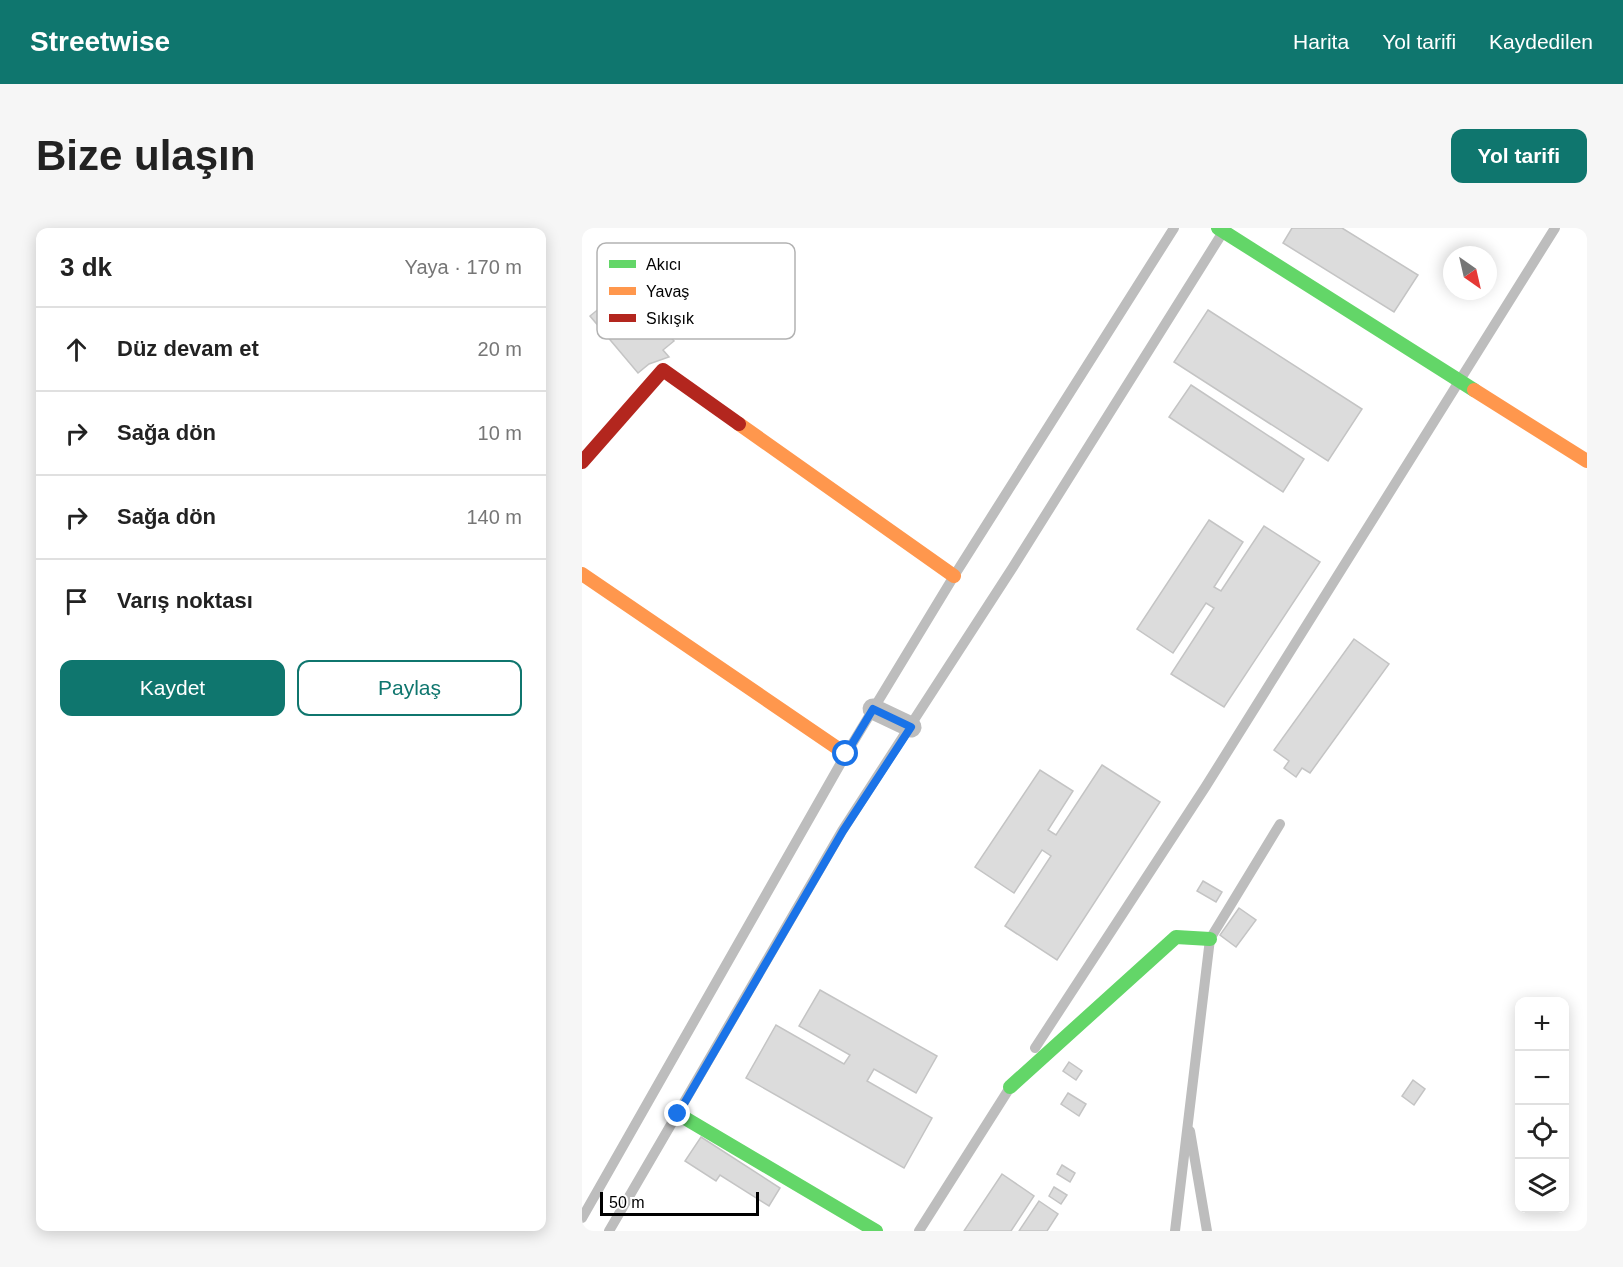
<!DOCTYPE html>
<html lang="tr">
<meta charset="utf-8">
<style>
body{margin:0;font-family:Helvetica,sans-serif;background:#f6f6f6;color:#222}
.controls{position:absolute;right:18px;bottom:18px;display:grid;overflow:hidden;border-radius:12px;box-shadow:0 3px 15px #0003}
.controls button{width:54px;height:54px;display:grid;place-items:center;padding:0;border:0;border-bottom:2px solid #e0e0e0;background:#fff;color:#222;font:30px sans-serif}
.compass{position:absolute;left:861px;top:18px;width:54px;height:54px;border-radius:50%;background:#fff;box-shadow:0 3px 15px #0003;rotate:146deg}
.scale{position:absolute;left:18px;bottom:15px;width:159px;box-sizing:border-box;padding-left:6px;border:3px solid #000;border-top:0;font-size:16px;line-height:21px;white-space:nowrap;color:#000;-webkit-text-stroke:4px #fff;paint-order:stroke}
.stop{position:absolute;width:18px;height:18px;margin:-14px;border:4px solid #1a73e8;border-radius:50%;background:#fff}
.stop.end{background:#1a73e8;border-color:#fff;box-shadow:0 2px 6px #0008}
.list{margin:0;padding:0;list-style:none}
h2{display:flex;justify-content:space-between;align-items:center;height:78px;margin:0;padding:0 24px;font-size:26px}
h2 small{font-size:20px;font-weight:400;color:#767676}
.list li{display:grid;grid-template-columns:39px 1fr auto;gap:18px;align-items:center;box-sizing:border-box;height:84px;padding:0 24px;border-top:2px solid #e0e0e0}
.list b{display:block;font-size:22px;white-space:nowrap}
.list em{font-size:20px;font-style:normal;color:#767676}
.actions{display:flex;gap:12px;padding:18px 24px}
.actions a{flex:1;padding:14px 0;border:2px solid #0f766e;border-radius:12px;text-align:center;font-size:21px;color:#0f766e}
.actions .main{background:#0f766e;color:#fff}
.icon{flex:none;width:33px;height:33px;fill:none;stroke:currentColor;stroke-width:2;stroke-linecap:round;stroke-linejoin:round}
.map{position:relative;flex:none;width:1005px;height:1003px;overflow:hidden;border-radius:12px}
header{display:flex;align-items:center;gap:36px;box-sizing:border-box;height:84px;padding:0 30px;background:#0f766e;color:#fff}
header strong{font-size:28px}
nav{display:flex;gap:33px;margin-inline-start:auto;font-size:21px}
.intro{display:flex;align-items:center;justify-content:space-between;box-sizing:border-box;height:144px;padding:0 36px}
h1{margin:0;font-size:42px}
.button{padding:15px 27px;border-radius:12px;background:#0f766e;color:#fff;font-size:21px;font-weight:700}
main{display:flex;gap:36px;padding:0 36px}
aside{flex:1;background:#fff;border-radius:12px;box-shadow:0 3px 15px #0003}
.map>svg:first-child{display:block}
.building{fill:#dcdcdc;stroke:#c4c4c4;stroke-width:1.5}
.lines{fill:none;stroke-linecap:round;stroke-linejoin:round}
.lane{stroke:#bdbdbd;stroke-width:10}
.street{stroke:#bdbdbd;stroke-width:21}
.fast{stroke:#63d668;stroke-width:14}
.slow{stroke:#ff974d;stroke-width:14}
.jam{stroke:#b3261e;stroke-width:14}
.route{stroke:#1a73e8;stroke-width:8}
.key{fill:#fff;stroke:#b2b2b2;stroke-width:1.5}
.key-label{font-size:16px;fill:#000}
</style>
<header>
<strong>Streetwise</strong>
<nav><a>Harita</a><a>Yol tarifi</a><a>Kaydedilen</a></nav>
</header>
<div class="intro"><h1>Bize ulaşın</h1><a class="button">Yol tarifi</a></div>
<main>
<aside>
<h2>3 dk<small>Yaya · 170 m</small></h2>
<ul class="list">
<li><svg class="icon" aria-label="ahead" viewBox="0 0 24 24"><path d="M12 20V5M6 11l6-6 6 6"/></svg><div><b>Düz devam et</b></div><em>20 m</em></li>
<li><svg class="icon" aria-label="right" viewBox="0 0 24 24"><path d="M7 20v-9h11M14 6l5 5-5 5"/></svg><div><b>Sağa dön</b></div><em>10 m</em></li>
<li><svg class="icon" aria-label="right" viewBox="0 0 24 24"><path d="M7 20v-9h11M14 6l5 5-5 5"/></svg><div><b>Sağa dön</b></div><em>140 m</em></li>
<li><svg class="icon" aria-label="arrive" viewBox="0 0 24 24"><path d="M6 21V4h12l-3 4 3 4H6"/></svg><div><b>Varış noktası</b></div></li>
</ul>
<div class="actions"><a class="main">Kaydet</a><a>Paylaş</a></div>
</aside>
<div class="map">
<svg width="1005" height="1003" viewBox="0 0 1005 1003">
<rect width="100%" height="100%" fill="#fff"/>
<g class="building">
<path d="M710 0H760L836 47 812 84 701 15Z"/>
<path d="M46 57 92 113 81 122 87 129 67 136 56 145 8 88Z"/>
<path d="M626 82 780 181 746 233 592 134Z"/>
<path d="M609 157 722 231 701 264 587 189Z"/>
<path d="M627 292 661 314 632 359 639 363 682 298 738 334 642 479 589 446 632 380 624 375 591 425 555 401Z"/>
<path d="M772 411 807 436 728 545 720 540 714 549 702 540 707 533 692 522Z"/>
<path d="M520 537 578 574 475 732 423 698 469 628 460 622 432 665 393 639 458 542 491 563 466 602 474 607Z"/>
<path d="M621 653 640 664 634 674 615 663Z"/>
<path d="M657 680 674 692 654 719 638 707Z"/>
<path d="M238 762 355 828 334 865 292 841 285 853 350 890 322 940 164 850 194 797 262 836 268 827 217 798Z"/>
<path d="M487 834 500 843 494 852 481 843Z"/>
<path d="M831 852 843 861 832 877 820 868Z"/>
<path d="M486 865 504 876 497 888 479 876Z"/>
<path d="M119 909 198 960 187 978 138 947 134 953 103 933Z"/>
<path d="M480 937 493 945 488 954 475 946Z"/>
<path d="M420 946 452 968 429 1003H382Z"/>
<path d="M472 959 485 967 479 976 467 968Z"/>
<path d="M457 973 476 986 465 1003H437Z"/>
</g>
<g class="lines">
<g class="lane">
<path d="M453 820 624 558 973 0"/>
<path d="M608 903 625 1003"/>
<path d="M0 990 264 526 372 348 592 0"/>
<path d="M27 1003 260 603 431 339 641 4"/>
<path d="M337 1003 427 861"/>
<path d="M593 1003 628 711 698 596"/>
</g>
<path class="street" d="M291 481 329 499"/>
<g class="fast">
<path d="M636 0 892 162"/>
<path d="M428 859 594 709 628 711"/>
<path d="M96 886 294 1003"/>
</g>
<g class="slow">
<path d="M892 162 1005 233"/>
<path d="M157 196 372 348"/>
<path d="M0 346 264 526"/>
</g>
<path class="jam" d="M0 234 81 142 157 196"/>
</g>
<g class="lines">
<path class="route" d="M96 886 261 603 329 499 291 481 264 526"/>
</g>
<rect x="15" y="15" width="198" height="96" rx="9" class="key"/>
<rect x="27" y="32" width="27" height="8" fill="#63d668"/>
<rect x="27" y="59" width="27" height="8" fill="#ff974d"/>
<rect x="27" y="86" width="27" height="8" fill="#b3261e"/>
<g class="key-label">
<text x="64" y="42">Akıcı</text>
<text x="64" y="69">Yavaş</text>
<text x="64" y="96">Sıkışık</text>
</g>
</svg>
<div class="controls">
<button>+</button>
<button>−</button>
<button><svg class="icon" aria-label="locate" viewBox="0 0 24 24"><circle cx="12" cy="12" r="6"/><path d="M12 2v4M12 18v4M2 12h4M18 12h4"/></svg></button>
<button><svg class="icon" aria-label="layers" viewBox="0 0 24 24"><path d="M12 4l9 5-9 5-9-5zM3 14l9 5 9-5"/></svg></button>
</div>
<svg class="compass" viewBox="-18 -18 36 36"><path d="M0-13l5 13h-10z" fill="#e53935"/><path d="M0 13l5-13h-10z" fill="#767676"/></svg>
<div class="scale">50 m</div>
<div class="stop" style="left:264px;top:526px"></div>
<div class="stop end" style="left:96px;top:886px"></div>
</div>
</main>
